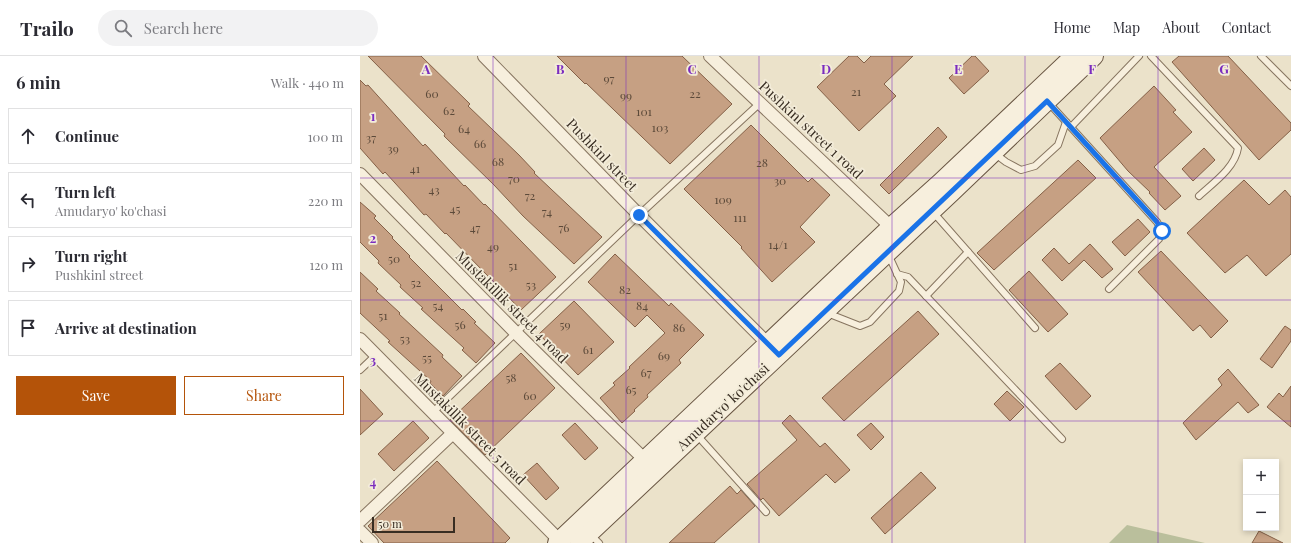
<!DOCTYPE html>
<meta charset="utf-8">
<style>
body{margin:0;font-family:"Playfair Display",serif;background:#f2f2f3;color:#2b2b33}
.controls{position:absolute;right:12px;bottom:12px;display:grid;overflow:hidden;border-radius:0px;box-shadow:0 2px 6px #0003}
.controls button{width:36px;height:36px;display:grid;place-items:center;padding:0;border:0;border-bottom:1px solid #e1e1e2;background:#fff;color:#2b2b33;font:20px sans-serif}
.scale{position:absolute;left:12px;bottom:10px;width:83px;box-sizing:border-box;padding-left:4px;border:2px solid #382d22;border-top:0;font-size:11px;line-height:14px;white-space:nowrap;color:#382d22;-webkit-text-stroke:3px #f3ecd9;paint-order:stroke}
.stop{position:absolute;width:12px;height:12px;margin:-9px;border:3px solid #1a73e8;border-radius:50%;background:#fff}
.stop.end{background:#1a73e8;border-color:#fff;box-shadow:0 1px 4px #0008}
.list{margin:0;padding:0;list-style:none}
h2{display:flex;justify-content:space-between;align-items:center;height:52px;margin:0;padding:0 16px;font-size:17px}
h2 small{font-size:13px;font-weight:400;color:#7c7c81}
.list li{display:grid;grid-template-columns:26px 1fr auto;gap:12px;align-items:center;box-sizing:border-box;height:56px;margin:0 8px 8px;padding:0 8px;border:1px solid #e1e1e2;border-radius:0px}
.list b{display:block;font-size:15px;white-space:nowrap}
.list p{margin:0;font-size:13px;white-space:nowrap;color:#7c7c81}
.list em{font-size:13px;font-style:normal;color:#7c7c81}
.actions{display:flex;gap:8px;padding:12px 16px}
.actions a{flex:1;padding:9px 0;border:1px solid #b45309;border-radius:0px;text-align:center;font-size:14px;color:#b45309}
.actions .main{background:#b45309;color:#fff}
.icon{flex:none;width:22px;height:22px;fill:none;stroke:currentColor;stroke-width:2;stroke-linecap:round;stroke-linejoin:round}
.map{position:relative;flex:none;width:931px;height:487px;overflow:hidden}
header{display:flex;align-items:center;gap:24px;box-sizing:border-box;height:56px;padding:0 20px;background:#fff;border-bottom:1px solid #e1e1e2}
header strong{font-size:19px}
nav{display:flex;gap:22px;margin-inline-start:auto;font-size:14px}
.search{width:280px;height:36px;background:#f2f2f3;display:flex;align-items:center;gap:10px;box-sizing:border-box;padding:0 14px;border-radius:22px;color:#7c7c81;font-size:15px}
main{display:flex}
aside{flex:1;background:#fff}
.map>svg:first-child{display:block}
.cemetery{fill:#babf9c}
.building{fill:#c6a083;stroke:#846047}
.lines{fill:none;stroke-linecap:round;stroke-linejoin:round}
.lane-casing{stroke:#877560;stroke-width:8}
.street-casing{stroke:#877560;stroke-width:14}
.secondary-casing{stroke:#695643;stroke-width:20}
.lane{stroke:#f7efdd;stroke-width:6}
.street{stroke:#f7efdd;stroke-width:12}
.secondary{stroke:#f7efdd;stroke-width:18}
.route{stroke:#1a73e8;stroke-width:5}
.grid{fill:none;stroke:#7b2cbf;stroke-width:1;stroke-opacity:0.55}
.labels{text-anchor:middle;stroke-width:3.5;stroke-linejoin:round;paint-order:stroke}
.number-label{font-size:12px;fill:#5c4a3a}
.street-label{font-size:14px;fill:#382d22;stroke:#f3ecd9}
.grid-label{font-size:13px;text-anchor:middle;font-weight:bold;fill:#7b2cbf;stroke:#f3ecd9;stroke-width:3.5;stroke-linejoin:round;paint-order:stroke}
</style>
<header>
<strong>Trailo</strong>
<div class="search"><svg class="icon" aria-label="search" viewBox="0 0 24 24"><circle cx="10" cy="10" r="6"/><path d="M15 15l6 6"/></svg>Search here</div>
<nav><a>Home</a><a>Map</a><a>About</a><a>Contact</a></nav>
</header>
<main>
<aside>
<h2>6 min<small>Walk · 440 m</small></h2>
<ul class="list">
<li><svg class="icon" aria-label="ahead" viewBox="0 0 24 24"><path d="M12 20V5M6 11l6-6 6 6"/></svg><div><b>Continue</b></div><em>100 m</em></li>
<li><svg class="icon" aria-label="left" viewBox="0 0 24 24"><path d="M17 20v-9H6M10 6l-5 5 5 5"/></svg><div><b>Turn left</b><p>Amudaryo' ko'chasi</p></div><em>220 m</em></li>
<li><svg class="icon" aria-label="right" viewBox="0 0 24 24"><path d="M7 20v-9h11M14 6l5 5-5 5"/></svg><div><b>Turn right</b><p>Pushkinl street</p></div><em>120 m</em></li>
<li><svg class="icon" aria-label="arrive" viewBox="0 0 24 24"><path d="M6 21V4h12l-3 4 3 4H6"/></svg><div><b>Arrive at destination</b></div></li>
</ul>
<div class="actions"><a class="main">Save</a><a>Share</a></div>
</aside>
<div class="map">
<svg width="931" height="487" viewBox="0 0 931 487">
<rect width="100%" height="100%" fill="#ebe2ca"/>
<path class="cemetery" d="M767 469 845 487H749Z"/>
<g class="building">
<path d="M8 0H61L110 48 108 50 159 99 175 116 174 117 242 181 214 208 163 160 134 129 84 80 85 78Z"/>
<path d="M197 0H322L372 48 310 108 226 27 225 28Z"/>
<path d="M489 0H497L504 7 511 0H553L524 28 536 40 499 75 457 31Z"/>
<path d="M612 0H615L629 15 604 38 589 22Z"/>
<path d="M819 0H868L931 67V74L899 104 812 6Z"/>
<path d="M0 24 6 30 8 29 63 90 65 88 104 130 105 129 124 149 125 148 196 221 161 254 86 177 85 178 66 158 64 159 25 116 23 118 0 92Z"/>
<path d="M794 30 816 54 813 56 832 76 794 111 821 140 805 154 789 137 790 136 768 115 740 82Z"/>
<path d="M391 69 448 126 452 122 470 139 440 171 455 186 412 226 381 192 382 191 324 133Z"/>
<path d="M578 71 587 81 529 138 520 129Z"/>
<path d="M844 92 855 104 833 125 822 113Z"/>
<path d="M718 104 736 122 634 214 617 197Z"/>
<path d="M884 124 909 149 925 134 931 141V198L906 220 887 199 865 217 827 177Z"/>
<path d="M0 146 16 160 14 162 33 181 32 182 50 200 49 201 102 254 103 253 116 266 114 267 135 287 116 307 102 294 104 292 61 253 63 252 40 231 41 229 18 207 19 205 0 186Z"/>
<path d="M778 163 790 176 765 200 752 186Z"/>
<path d="M730 188 753 213 742 222 724 204 702 225 682 204 694 192 709 208Z"/>
<path d="M801 195 868 265 851 282 840 269 833 275 778 216Z"/>
<path d="M255 198 309 250 311 247 344 279 319 304 321 307 287 339 288 341 274 354 275 355 262 367 240 342 255 329 253 327 270 312 269 311 305 277 287 259 275 271 228 226Z"/>
<path d="M669 215 708 258 688 276 649 234Z"/>
<path d="M0 216 18 233 16 235 40 257 39 258 83 299 82 301 102 320 83 340 70 327 71 325 28 286 30 285 0 257Z"/>
<path d="M214 245 254 286 218 319 179 278Z"/>
<path d="M558 255 579 278 484 365 462 342Z"/>
<path d="M925 270 931 274V285L912 312 900 303Z"/>
<path d="M161 297 195 332 125 399 90 364Z"/>
<path d="M700 307 731 340 716 354 685 320Z"/>
<path d="M868 313 899 349 888 357 878 346 836 384 823 367 862 329 858 323Z"/>
<path d="M931 330V371L907 351 919 337 923 341Z"/>
<path d="M0 333 23 358 0 379Z"/>
<path d="M647 335 664 351 650 365 634 348Z"/>
<path d="M430 359 460 391 465 387 490 414 475 427 466 418 419 460 403 442 401 444 387 428 437 384 422 367Z"/>
<path d="M53 365 69 382 34 415 18 398Z"/>
<path d="M215 367 238 392 225 404 202 379Z"/>
<path d="M511 367 524 381 511 394 497 379Z"/>
<path d="M77 405 150 482 145 487H24L8 470Z"/>
<path d="M177 407 199 432 186 444 163 419Z"/>
<path d="M561 416 576 432 525 478 511 462Z"/>
<path d="M370 430 377 438 381 434 395 450 354 487H309Z"/>
<path d="M899 475 923 487H892Z"/>
</g>
<g class="lines">
<defs>
<g id="lane">
<path d="M791 0 878 92C875 112 853 127 839 140"/>
<path d="M901 0 931 30"/>
<path d="M688 46 797 166 802 175 799 183 749 233"/>
<path d="M711 71 779 0"/>
<path d="M634 97 646 106 661 114 675 110 698 89 706 66"/>
<path d="M573 156 675 272"/>
<path d="M537 218 548 221 702 383"/>
<path d="M566 240 608 196"/>
<path d="M467 257 500 270 510 266 539 235 541 226 528 198"/>
<path d="M0 314 16 299"/>
<path d="M72 357 279 159 400 47"/>
<path d="M336 378 406 456"/>
<path d="M230 478 239 487"/>
</g>
<g id="street">
<path d="M124 0 279 159 407 287"/>
<path d="M350 0 531 171"/>
<path d="M0 118 156 277 284 403"/>
<path d="M0 283 200 485"/>
<path d="M0 465 93 377"/>
<path d="M0 475 12 487"/>
</g>
<g id="secondary">
<path d="M197 487 531 171 580 127 714 0"/>
<path d="M219 487 592 136 734 0"/>
</g>
</defs>
<use href="#lane" class="lane-casing"/>
<use href="#street" class="street-casing"/>
<use href="#secondary" class="secondary-casing"/>
<use href="#lane" class="lane"/>
<use href="#street" class="street"/>
<use href="#secondary" class="secondary"/>
</g>
<g class="lines">
<path class="route" d="M279 159 419 299 687 45 797 166 802 175"/>
</g>
<path class="grid" d="M133 0V487M266 0V487M399 0V487M532 0V487M665 0V487M798 0V487M0 122H931M0 244H931M0 365H931"/>
<g class="labels">
<g class="number-label">
<text x="249" y="27">97</text>
<text x="496" y="40">21</text>
<text x="72" y="42">60</text>
<text x="335" y="42">22</text>
<text x="266" y="44">99</text>
<text x="89" y="59">62</text>
<text x="284" y="60">101</text>
<text x="300" y="76">103</text>
<text x="104" y="77">64</text>
<text x="11" y="86">37</text>
<text x="120" y="92">66</text>
<text x="33" y="97">39</text>
<text x="138" y="110">68</text>
<text x="402" y="111">28</text>
<text x="55" y="117">41</text>
<text x="154" y="127">70</text>
<text x="420" y="129">30</text>
<text x="74" y="138">43</text>
<text x="170" y="144">72</text>
<text x="363" y="148">109</text>
<text x="95" y="157">45</text>
<text x="187" y="160">74</text>
<text x="380" y="166">111</text>
<text x="115" y="176">47</text>
<text x="204" y="176">76</text>
<text x="418" y="193">14/1</text>
<text x="133" y="195">49</text>
<text x="34" y="207">50</text>
<text x="153" y="214">51</text>
<text x="56" y="231">52</text>
<text x="171" y="233">53</text>
<text x="265" y="238">82</text>
<text x="78" y="254">54</text>
<text x="282" y="254">84</text>
<text x="23" y="264">51</text>
<text x="100" y="273">56</text>
<text x="205" y="273">59</text>
<text x="319" y="276">86</text>
<text x="45" y="287">53</text>
<text x="228" y="298">61</text>
<text x="304" y="304">69</text>
<text x="67" y="306">55</text>
<text x="286" y="321">67</text>
<text x="151" y="326">58</text>
<text x="271" y="338">65</text>
<text x="170" y="344">60</text>
</g>
<g class="street-label">
<text transform="translate(451 74) rotate(43)" y="5">Pushkinl street 1 road</text>
<text transform="translate(242 99) rotate(46)" y="5">Pushkinl street</text>
<text transform="translate(152 251) rotate(45)" y="5">Mustakillik street 4 road</text>
<text transform="translate(363 351) rotate(-43)" y="5">Amudaryo' ko'chasi</text>
<text transform="translate(110 373) rotate(45)" y="5">Mustakillik street 5 road</text>
</g>
</g>
<g class="grid-label">
<text x="66" y="18">A</text>
<text x="200" y="18">B</text>
<text x="332" y="18">C</text>
<text x="466" y="18">D</text>
<text x="598" y="18">E</text>
<text x="732" y="18">F</text>
<text x="864" y="18">G</text>
<text x="13" y="65">1</text>
<text x="13" y="187">2</text>
<text x="13" y="309">3</text>
<text x="13" y="431">4</text>
</g>
</svg>
<div class="controls">
<button>+</button>
<button>−</button>
</div>
<div class="scale">50 m</div>
<div class="stop" style="left:802px;top:175px"></div>
<div class="stop end" style="left:279px;top:159px"></div>
</div>
</main>
